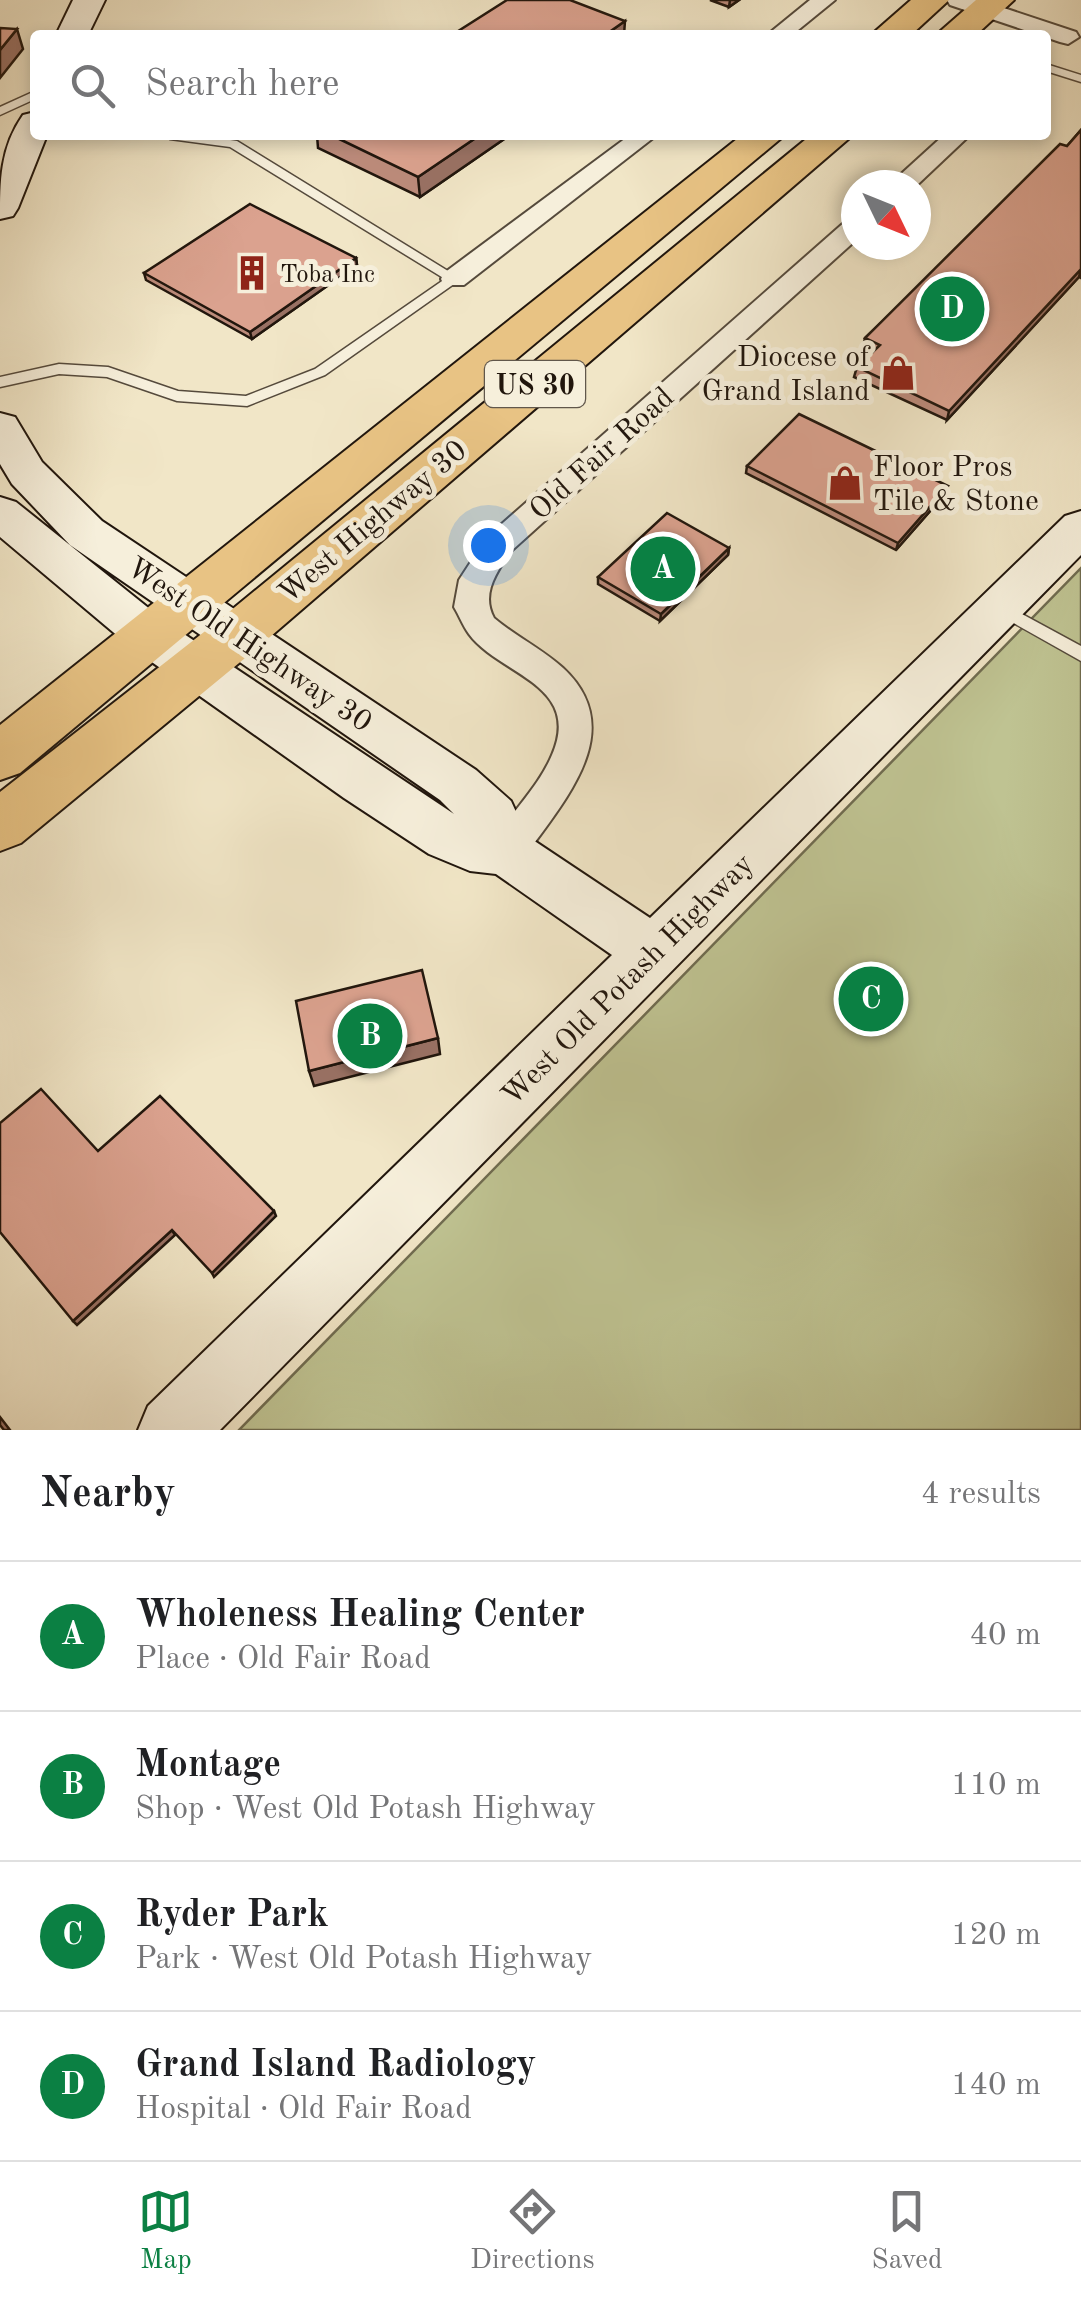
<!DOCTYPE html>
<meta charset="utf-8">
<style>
body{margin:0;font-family:"Old Standard TT",serif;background:#f6f6f6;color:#202124}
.compass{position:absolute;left:841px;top:170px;width:90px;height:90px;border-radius:50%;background:#fff;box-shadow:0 5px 15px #0003;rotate:133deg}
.you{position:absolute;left:488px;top:545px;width:35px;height:35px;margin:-25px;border:8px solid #fff;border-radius:50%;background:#1a73e8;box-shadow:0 0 0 15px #1a73e833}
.badge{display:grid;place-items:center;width:65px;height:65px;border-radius:50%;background:#0b8043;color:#fff;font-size:32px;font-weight:700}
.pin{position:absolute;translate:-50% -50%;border:5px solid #fff;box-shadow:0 2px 10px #0006}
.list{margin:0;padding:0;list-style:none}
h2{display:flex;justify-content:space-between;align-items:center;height:130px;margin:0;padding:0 40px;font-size:42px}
h2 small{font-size:32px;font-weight:400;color:#757577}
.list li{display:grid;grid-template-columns:65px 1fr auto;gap:30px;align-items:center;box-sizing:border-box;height:150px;padding:0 40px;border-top:2px solid #e0e0e0}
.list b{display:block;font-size:38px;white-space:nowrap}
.list p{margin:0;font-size:32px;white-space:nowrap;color:#757577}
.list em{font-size:32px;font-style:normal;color:#757577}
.icon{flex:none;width:55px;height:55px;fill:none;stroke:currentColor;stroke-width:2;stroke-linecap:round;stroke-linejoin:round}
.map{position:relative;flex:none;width:1081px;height:1430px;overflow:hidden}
.search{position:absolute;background:#fff;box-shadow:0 5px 15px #0003;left:30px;right:30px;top:30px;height:110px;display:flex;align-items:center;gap:25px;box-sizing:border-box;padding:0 35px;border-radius:10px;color:#757577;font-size:38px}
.sheet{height:730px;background:#fff}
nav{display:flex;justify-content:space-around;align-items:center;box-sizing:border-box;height:140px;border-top:2px solid #e0e0e0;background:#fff;font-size:28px;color:#757577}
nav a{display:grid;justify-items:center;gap:5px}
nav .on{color:#0b8043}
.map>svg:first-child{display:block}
.green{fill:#bfc392;stroke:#706c50;stroke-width:2.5}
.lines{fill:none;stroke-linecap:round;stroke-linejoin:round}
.lane-casing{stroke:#554a3c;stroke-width:3}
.street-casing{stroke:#554a3c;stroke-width:4}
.secondary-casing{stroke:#21160d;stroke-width:4}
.highway-casing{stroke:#21160d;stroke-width:4}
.lane{fill:#f6efdb;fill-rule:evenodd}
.street{fill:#f6efdb;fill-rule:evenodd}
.secondary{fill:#f6efdb;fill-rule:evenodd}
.highway{fill:#e8c384;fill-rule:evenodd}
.wall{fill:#bc8b7b;stroke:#21160d;stroke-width:2.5}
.shaded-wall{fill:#997164;stroke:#21160d;stroke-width:2.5}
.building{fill:#dba28f;stroke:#21160d;stroke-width:2.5}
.labels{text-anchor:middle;stroke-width:10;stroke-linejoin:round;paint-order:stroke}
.far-poi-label{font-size:25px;fill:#21160d;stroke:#f6efdb;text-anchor:start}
.shield{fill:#f6efdb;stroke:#61574b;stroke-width:2.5}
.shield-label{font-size:28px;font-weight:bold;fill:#21160d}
.poi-label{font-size:30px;fill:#21160d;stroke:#f6efdb;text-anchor:end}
.street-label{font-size:30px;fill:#21160d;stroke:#f6efdb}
</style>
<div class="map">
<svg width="1081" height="1430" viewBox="0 0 1081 1430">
<rect width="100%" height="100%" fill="#f1e6c7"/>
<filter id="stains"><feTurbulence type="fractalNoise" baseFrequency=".002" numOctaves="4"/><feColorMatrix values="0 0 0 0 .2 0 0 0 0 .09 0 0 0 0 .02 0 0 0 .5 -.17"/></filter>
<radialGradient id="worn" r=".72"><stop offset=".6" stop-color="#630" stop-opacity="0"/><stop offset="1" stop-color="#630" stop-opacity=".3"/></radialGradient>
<path class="green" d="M1081 568V1430H239Z"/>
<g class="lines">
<defs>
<g id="lane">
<path d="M1046 64 1081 75V82L1046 71Z"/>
<path d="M35 91V99L0 115V107Z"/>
<path d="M164 135H196L237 141 461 279 325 375 247 406 177 401 107 377 59 374 0 387V377L59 364 108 367 178 391 246 396 315 369 445 279 230 147 170 139Z"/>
<path d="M1000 602 1081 646V661L994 612 992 608 994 604Z"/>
</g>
<g id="street">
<path d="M810 0H835L792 35H767Z"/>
<path d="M947 0H980L1076 32 1079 37 1068 44 1060 42 950 5Z"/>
<path d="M630 135H657L464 285H444L441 279 444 273Z"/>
<path d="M944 135H970L916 186 889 185Z"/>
<path d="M856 218V240L509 553C496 574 481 594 494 618 515 636 542 649 563 668 632 732 560 805 520 863L507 868 494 863 488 852C505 817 537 791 552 755 583 684 499 675 469 634 463 626 459 615 454 607L459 580 487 537 847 220Z"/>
</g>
<g id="secondary">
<path d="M73 0H105L88 35H56Z"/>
<path d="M35 112V135H47L18 208 13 216 0 219C0 181 0 148 23 115Z"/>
<path d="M0 413 15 417 42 462 102 521 476 770 511 801 527 836 650 918 1065 516 1081 511V555L220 1430H138L148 1406 612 955 496 874 470 871 429 854 344 798 132 648 0 537V497L16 502 166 622 454 814 440 800 70 545 12 484 0 464Z"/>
</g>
<g id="highway">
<path d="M911 0H949L911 35H871Z"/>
<path d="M976 0H1014L976 35H936Z"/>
<path d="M742 135H785L20 773 0 780V725Z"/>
<path d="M811 135H853L256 649 21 843 0 851V792L218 621Z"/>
</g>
</defs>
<use href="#lane" class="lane-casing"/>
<use href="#street" class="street-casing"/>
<use href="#secondary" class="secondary-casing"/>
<use href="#highway" class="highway-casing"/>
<use href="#lane" class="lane"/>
<use href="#street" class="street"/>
<use href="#secondary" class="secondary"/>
<use href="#highway" class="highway"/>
</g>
<g class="wall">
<path d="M710 0H739L729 7Z"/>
<path d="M1081 130V278L1079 277 947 420 854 377 857 367 872 352 863 347 865 338 1067 146Z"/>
<path d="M317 135H510L420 197 318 148Z"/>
<path d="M356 258 357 265 252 339 146 280 144 273Z"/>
<path d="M747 466 945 494 896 550 746 473Z"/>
<path d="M729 548 728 555 660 621 598 584V577Z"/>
</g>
<g class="shaded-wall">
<path d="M730 0H739L729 7Z"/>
<path d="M625 21 624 35H605Z"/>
<path d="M17 29 23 49 0 78V50Z"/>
<path d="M480 135H510L420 197 418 177Z"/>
<path d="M356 258 357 265 252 339 250 332Z"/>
<path d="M1081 269 1079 277 947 420 949 411Z"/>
<path d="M948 486 945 494 896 550 898 543Z"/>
<path d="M729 548 728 555 660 621 661 614Z"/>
<path d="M438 1038 440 1054 314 1086 309 1071Z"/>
<path d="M274 1211 276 1216 214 1277 212 1273Z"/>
<path d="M172 1230 175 1235 77 1325 73 1321Z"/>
<path d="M0 1417 10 1430H4L0 1425Z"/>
</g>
<g class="building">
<path d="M507 0H570L625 21 605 35H452Z"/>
<path d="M0 28 17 29 0 50Z"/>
<path d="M1081 130V269L949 411 857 367 880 345 865 338 1060 144 1067 146Z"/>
<path d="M331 135H480L418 177Z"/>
<path d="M250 204 356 258 250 332 144 273Z"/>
<path d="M799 414 948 486 898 543 747 466Z"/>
<path d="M667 513 729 548 661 614 598 577Z"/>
<path d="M422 970 438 1038 309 1071 296 1001Z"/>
<path d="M41 1089 98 1151 160 1096 274 1211 212 1273 172 1230 73 1321 0 1232V1123Z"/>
</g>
<defs>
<symbol id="building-bare" viewBox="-9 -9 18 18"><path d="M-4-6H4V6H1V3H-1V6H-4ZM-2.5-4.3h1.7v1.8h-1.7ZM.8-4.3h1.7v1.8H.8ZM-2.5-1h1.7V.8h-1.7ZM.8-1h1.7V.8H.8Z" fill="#8f2418" stroke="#f6efdb" stroke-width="2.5" paint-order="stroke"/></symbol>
<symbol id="shop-bare" viewBox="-9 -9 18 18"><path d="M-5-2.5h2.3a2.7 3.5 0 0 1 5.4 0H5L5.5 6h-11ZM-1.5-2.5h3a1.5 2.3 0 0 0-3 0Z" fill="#8f2418" stroke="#f6efdb" stroke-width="2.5" paint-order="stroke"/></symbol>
</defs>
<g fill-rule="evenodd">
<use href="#building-bare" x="227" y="248" width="50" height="50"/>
<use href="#shop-bare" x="873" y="348" width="50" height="50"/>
<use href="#shop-bare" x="820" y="458" width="50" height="50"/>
</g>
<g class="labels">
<g class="far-poi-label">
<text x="280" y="282">Toba Inc</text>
</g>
<rect class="shield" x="485" y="361" width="100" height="46" rx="8"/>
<g class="shield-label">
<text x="535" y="394">US 30</text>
</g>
<g class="poi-label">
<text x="870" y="366">Diocese of<tspan x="870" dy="34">Grand Island</tspan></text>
<text x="873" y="476" text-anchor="start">Floor Pros<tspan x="873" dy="34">Tile &amp; Stone</tspan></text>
</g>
<g class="street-label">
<text transform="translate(601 453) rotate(-42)" y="10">Old Fair Road</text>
<text transform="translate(372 521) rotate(-40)" y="10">West Highway 30</text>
<text transform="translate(250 644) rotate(34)" y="10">West Old Highway 30</text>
<text transform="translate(627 979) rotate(-45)" y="10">West Old Potash Highway</text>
</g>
</g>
<rect width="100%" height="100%" filter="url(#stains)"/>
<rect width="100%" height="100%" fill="url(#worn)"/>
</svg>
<svg class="compass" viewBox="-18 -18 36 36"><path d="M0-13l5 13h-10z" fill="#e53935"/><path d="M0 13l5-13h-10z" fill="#757577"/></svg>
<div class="you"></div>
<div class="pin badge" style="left:663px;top:569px">A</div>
<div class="pin badge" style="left:370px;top:1036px">B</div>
<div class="pin badge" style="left:871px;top:999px">C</div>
<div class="pin badge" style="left:952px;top:309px">D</div>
<div class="search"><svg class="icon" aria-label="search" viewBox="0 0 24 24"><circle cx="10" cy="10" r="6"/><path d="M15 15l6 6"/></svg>Search here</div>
</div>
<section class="sheet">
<h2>Nearby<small>4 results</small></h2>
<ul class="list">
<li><span class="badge">A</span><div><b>Wholeness Healing Center</b><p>Place · Old Fair Road</p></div><em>40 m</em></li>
<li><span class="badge">B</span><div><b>Montage</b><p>Shop · West Old Potash Highway</p></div><em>110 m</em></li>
<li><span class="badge">C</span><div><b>Ryder Park</b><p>Park · West Old Potash Highway</p></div><em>120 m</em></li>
<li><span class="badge">D</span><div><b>Grand Island Radiology</b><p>Hospital · Old Fair Road</p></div><em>140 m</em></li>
</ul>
</section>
<nav>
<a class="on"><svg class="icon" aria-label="map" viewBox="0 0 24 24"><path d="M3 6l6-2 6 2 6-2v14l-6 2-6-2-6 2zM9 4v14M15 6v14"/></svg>Map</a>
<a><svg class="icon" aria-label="directions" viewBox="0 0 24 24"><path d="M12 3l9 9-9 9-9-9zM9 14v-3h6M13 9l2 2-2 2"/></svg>Directions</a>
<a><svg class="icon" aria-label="saved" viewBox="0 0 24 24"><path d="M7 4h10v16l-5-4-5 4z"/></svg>Saved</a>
</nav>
